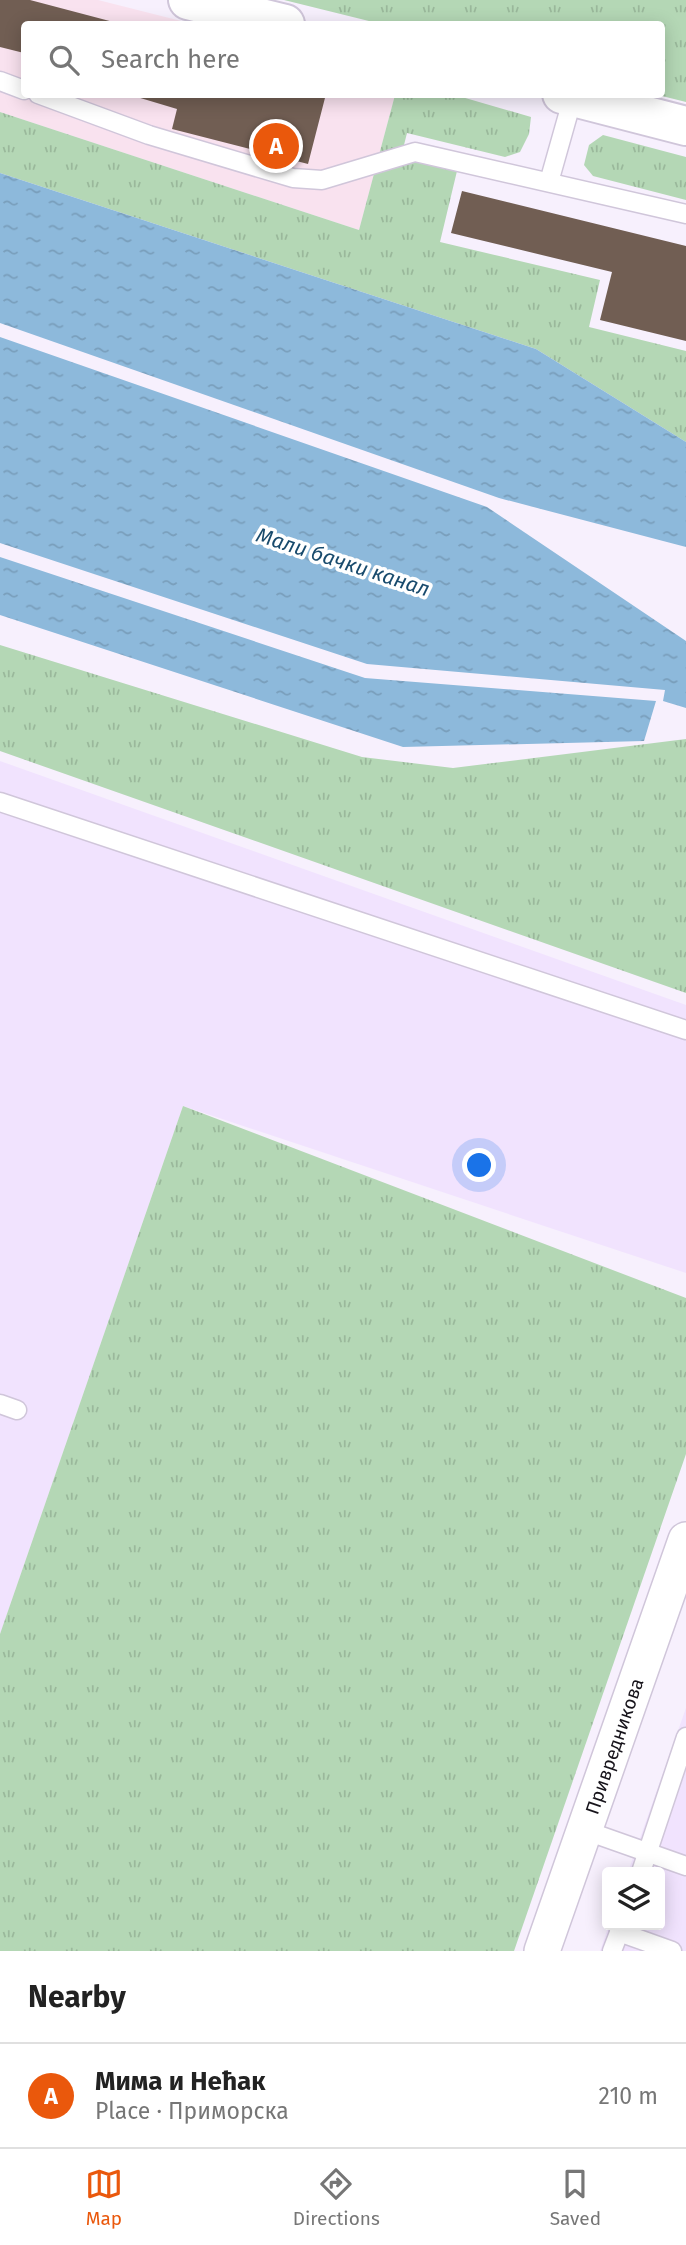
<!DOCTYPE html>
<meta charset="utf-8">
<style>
body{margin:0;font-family:"Fira Sans",sans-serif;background:#f2f2f2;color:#222}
.controls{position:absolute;right:21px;bottom:21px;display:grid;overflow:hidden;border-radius:7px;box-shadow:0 4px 18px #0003}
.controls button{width:63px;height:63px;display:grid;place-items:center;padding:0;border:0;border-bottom:2px solid #e0e0e0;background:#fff;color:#222;font:35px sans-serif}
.you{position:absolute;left:480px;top:1166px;width:24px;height:24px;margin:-18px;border:5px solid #fff;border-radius:50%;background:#1a73e8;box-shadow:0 0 0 10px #1a73e833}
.badge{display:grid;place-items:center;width:46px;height:46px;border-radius:50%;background:#ea580c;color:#fff;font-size:23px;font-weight:700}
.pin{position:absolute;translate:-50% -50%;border:4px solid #fff;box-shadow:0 2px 7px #0006}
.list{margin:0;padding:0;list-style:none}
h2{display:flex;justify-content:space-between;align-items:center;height:91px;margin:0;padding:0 28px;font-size:30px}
h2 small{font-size:23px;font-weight:400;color:#767676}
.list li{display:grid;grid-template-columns:46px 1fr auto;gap:21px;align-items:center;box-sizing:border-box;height:105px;padding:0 28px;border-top:2px solid #e0e0e0}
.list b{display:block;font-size:26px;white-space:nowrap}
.list p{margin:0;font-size:23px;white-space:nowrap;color:#767676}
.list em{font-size:23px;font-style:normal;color:#767676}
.icon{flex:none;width:38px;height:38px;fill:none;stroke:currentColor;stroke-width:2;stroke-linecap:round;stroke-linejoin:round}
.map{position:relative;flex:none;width:686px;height:1951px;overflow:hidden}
.search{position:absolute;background:#fff;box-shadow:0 4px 18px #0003;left:21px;right:21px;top:21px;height:77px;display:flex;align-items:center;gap:18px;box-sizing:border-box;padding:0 24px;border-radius:7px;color:#767676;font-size:26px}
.sheet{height:196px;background:#fff}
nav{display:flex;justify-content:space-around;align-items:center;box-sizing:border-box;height:98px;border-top:2px solid #e0e0e0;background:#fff;font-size:19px;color:#767676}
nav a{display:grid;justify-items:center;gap:4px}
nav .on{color:#ea580c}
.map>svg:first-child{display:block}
.commercial{fill:#f9e2ef}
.built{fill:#f1e3fe}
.grass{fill:url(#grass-tufts)}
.water{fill:url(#water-ripples)}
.building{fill:#715e53}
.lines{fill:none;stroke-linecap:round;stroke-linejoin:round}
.service-casing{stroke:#d0c6da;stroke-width:21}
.minor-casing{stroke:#d0c6da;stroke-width:38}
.tertiary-casing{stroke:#d0c6da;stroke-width:42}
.service{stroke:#fff;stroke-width:18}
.minor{stroke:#fff;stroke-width:35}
.tertiary{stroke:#fff;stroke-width:38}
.labels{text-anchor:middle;stroke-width:7;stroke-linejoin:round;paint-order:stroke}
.street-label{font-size:19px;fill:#17141b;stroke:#fff}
.water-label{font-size:21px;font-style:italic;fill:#194b6d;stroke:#fff}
</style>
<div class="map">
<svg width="686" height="1951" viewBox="0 0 686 1951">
<defs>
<pattern id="grass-tufts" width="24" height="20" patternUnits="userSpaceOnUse" patternTransform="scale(1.75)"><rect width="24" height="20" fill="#b4d7b5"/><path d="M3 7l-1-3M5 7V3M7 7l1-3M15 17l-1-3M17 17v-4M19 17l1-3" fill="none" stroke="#9ab89b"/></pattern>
<pattern id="water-ripples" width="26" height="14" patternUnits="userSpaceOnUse" patternTransform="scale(1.75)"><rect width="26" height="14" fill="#8db9db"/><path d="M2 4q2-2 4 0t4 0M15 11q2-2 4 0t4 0" fill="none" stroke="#799ebb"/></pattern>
</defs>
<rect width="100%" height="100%" fill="#f7f0fd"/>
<path class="commercial" d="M0 0H98L193 24H24V94L395 95 359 230 0 112Z"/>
<g class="built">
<path d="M0 761 686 1005V1273L183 1106 0 1634Z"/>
<path d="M686 1708V1951H600L609 1925H660V1872H628Z"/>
</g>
<g class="grass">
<path d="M284 0H686V102L658 95 662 94V24H381Z"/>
<path d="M395 95H455L531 117 529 134 520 152 505 157 407 133 401 157 457 171 440 242 600 280 589 327 686 351V442L536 349 0 173V112L359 230Z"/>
<path d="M603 135 686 157V200L593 176 584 165 589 145Z"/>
<path d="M0 645 362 757 453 768 686 739V993L0 751Z"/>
<path d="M183 1106 686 1298V1454L514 1951H0V1634Z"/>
</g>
<g class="water">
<path d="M0 173 536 349 686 442V547L499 498 0 323Z"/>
<path d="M0 337 487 507 686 641V708L663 701 665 690 367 664 0 543Z"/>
<path d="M0 557 365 678 656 701 644 741 403 747 0 615Z"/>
</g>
<g class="building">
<path d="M0 0H30L121 24H24V53L0 47Z"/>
<path d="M127 94 283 97 326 94 308 164 172 129 177 109Z"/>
<path d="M462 191 686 246V341L600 320 612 272 451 233Z"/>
</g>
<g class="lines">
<defs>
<g id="service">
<path d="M0 81 24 90"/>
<path d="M38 94 149 135 293 178 322 180 415 152 686 214"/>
<path d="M549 182 573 97"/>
<path d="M0 802 686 1030"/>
<path d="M0 1404 17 1410"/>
<path d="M584 1830 686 1866"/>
<path d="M641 1872 686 1737"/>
<path d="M619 1932 672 1951"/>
<path d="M612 1951 622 1925"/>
</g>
<path id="minor" d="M542 1951 686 1540"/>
<g id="tertiary">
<path d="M188 0 285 24"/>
<path d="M562 94 686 126"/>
</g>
</defs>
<use href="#service" class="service-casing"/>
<use href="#minor" class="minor-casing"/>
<use href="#tertiary" class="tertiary-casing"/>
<use href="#service" class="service"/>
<use href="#minor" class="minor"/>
<use href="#tertiary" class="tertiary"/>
</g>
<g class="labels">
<g class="street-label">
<text transform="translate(614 1746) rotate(-71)" y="7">Привредникова</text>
</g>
<g class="water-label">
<text transform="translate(343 562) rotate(18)" y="7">Мали бачки канал</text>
</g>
</g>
</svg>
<div class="controls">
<button><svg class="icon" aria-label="layers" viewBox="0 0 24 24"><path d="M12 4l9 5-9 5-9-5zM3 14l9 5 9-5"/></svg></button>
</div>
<div class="you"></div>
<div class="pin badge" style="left:276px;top:146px">A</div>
<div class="search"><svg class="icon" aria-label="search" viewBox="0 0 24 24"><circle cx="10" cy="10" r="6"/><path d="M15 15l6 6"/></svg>Search here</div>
</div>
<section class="sheet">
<h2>Nearby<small></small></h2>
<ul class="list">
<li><span class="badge">A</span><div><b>Мима и Нећак</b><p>Place · Приморска</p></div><em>210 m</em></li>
</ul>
</section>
<nav>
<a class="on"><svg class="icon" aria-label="map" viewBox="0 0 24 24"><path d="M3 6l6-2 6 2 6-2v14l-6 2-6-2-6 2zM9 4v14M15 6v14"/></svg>Map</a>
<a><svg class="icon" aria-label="directions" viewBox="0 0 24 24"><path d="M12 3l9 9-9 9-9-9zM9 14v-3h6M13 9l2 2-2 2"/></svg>Directions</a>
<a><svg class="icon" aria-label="saved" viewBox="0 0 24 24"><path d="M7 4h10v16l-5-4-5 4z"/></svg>Saved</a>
</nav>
